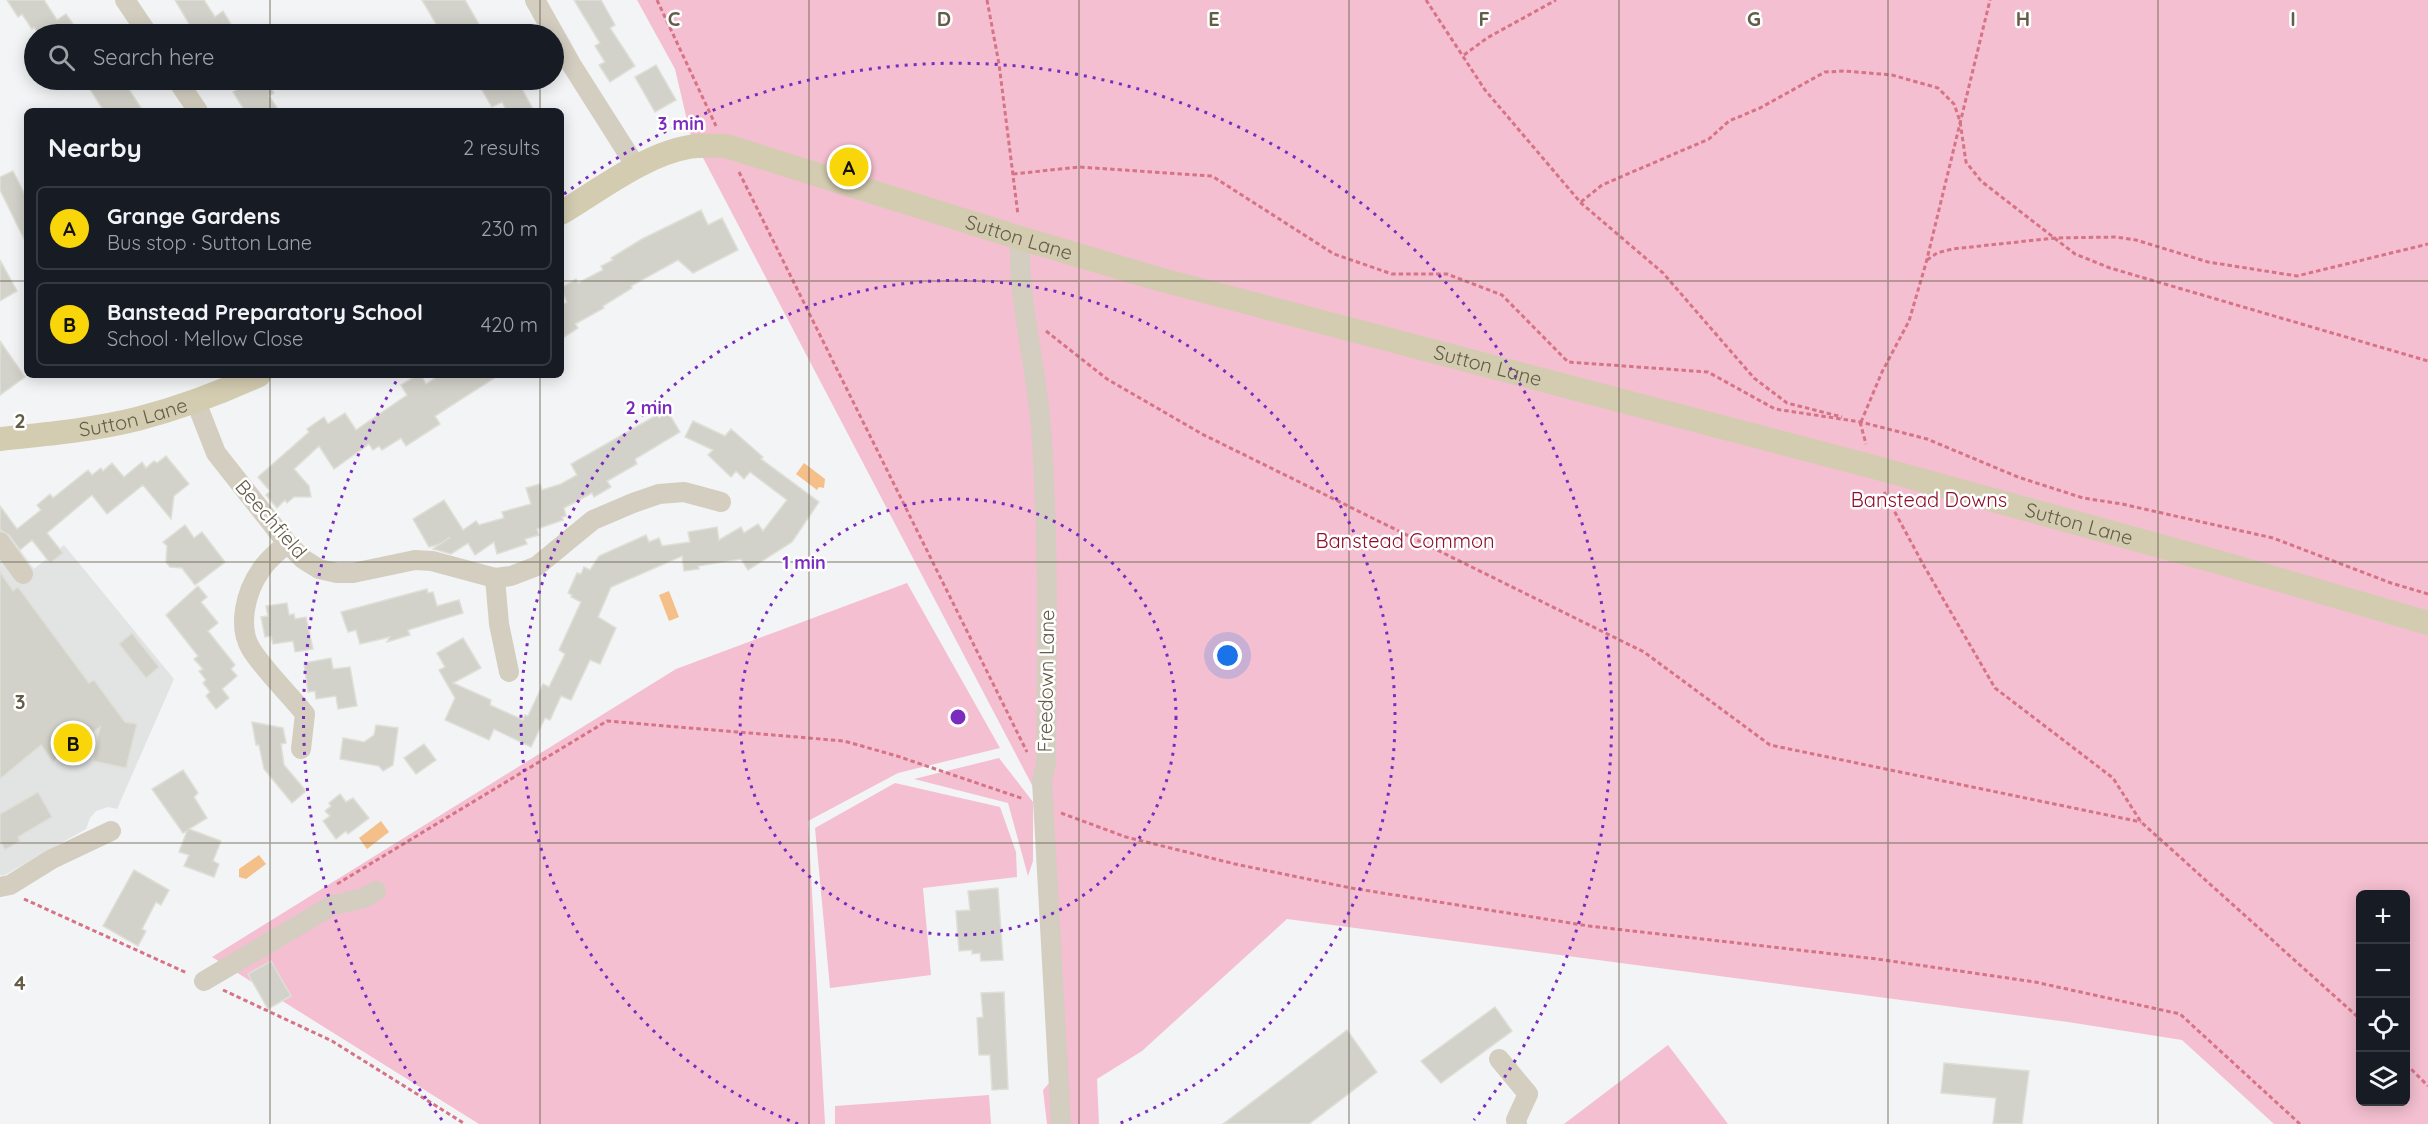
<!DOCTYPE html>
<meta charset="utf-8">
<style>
body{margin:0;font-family:Quicksand,sans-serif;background:#20242c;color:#f1f3f6}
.controls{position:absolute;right:18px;bottom:18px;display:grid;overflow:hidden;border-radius:9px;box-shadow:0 3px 15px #0003}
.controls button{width:54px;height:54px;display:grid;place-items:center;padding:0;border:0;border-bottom:2px solid #363941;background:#171b24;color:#f1f3f6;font:30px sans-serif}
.you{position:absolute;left:1228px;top:656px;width:21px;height:21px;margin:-15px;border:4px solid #fff;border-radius:50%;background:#1a73e8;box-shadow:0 0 0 9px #1a73e833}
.badge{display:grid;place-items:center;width:39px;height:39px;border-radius:50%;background:#f8d60a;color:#111;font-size:20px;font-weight:700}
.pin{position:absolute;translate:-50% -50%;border:3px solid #fff;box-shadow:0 2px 6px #0006}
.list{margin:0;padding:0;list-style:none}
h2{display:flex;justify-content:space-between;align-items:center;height:78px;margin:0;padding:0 24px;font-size:26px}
h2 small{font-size:20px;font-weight:400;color:#9ea1a6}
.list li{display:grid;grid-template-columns:39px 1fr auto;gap:18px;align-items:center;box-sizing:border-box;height:84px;margin:0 12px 12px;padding:0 12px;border:2px solid #363941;border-radius:9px}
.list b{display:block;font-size:22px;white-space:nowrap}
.list p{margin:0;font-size:20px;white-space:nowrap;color:#9ea1a6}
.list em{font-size:20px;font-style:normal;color:#9ea1a6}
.icon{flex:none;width:33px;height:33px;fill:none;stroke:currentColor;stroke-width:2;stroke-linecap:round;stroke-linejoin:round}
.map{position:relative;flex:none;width:2428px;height:1124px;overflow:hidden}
.search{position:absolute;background:#171b24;box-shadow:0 3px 15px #0003;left:24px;top:24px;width:540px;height:66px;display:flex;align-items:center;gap:15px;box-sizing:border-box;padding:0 21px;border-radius:33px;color:#9ea1a6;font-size:22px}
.panel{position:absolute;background:#171b24;box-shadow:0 3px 15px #0003;left:24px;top:108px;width:540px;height:270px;border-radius:9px}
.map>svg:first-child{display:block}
.education{fill:#e2e3e3}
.green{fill:#f4bfd0;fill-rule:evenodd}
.water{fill:#f5bf89}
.building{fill:#d2d2ca;stroke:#dedfd6;stroke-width:1.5}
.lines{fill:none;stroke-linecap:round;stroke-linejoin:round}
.path{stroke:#d77387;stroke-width:3;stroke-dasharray:4.5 3;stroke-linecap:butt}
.minor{stroke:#d3cec0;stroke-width:20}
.major{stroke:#d3ccb1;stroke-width:24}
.grid{fill:none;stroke:#635d48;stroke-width:1.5;stroke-opacity:0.55}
.ring{fill:none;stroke:#7b2cbf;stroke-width:3;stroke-dasharray:3 6}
.labels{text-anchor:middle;stroke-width:5;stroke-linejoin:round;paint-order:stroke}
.street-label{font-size:20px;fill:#635d48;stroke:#fff}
.park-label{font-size:20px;fill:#8e0f29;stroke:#fff}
.grid-label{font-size:20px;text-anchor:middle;font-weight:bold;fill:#635d48;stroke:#fff;stroke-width:5;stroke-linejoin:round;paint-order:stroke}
.centre{fill:#7b2cbf;stroke:#fff;stroke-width:3}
.ring-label{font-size:18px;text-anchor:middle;font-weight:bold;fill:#7b2cbf;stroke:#fff;stroke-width:5;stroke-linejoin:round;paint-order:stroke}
</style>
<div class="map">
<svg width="2428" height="1124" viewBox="0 0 2428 1124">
<rect width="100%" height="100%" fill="#f3f4f5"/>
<path class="education" d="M0 522 34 569 64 545 174 679 117 809 108 807 96 811 90 818 86 829 3 876 0 875Z"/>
<g class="green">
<path d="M637 0H2428V1124H2274L2182 1040 2068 1022 1287 919 1142 1051 1097 1079 1099 1124H1047L1043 1090 1057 1074 1043 806 690 133 675 69ZM2360 894H2406V1102H2360Z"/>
<path d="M907 583 1000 748 898 773 808 821 825 1124H479L212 957 676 669Z"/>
<path d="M999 758 1033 802V861L1028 876 1008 803 914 779Z"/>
<path d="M895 783 1000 807 1016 852 1017 877 923 888 931 975 830 988 815 828Z"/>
<path d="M1668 1045 1728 1124H1564Z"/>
<path d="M989 1095 991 1124H835V1106Z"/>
</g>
<g class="water">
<path d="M804 463 825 479 824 488 819 487 817 490 796 474Z"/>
<path d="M669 591 679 617 669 621 659 595Z"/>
<path d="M381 821 389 832 367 849 359 838Z"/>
<path d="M259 855 266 864 246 879 239 877V869Z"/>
</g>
<g class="building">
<path d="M7 0H44L57 20 66 14 80 34H35L38 33 34 27 32 29 22 14 18 17Z"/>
<path d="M175 0H204L215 17 223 11 234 29 225 34H195Z"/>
<path d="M422 0H465L480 26 465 34H442Z"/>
<path d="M574 0H601L615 25 610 28 635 66 610 82 599 65 605 62 595 46 600 43Z"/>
<path d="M656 65 676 100 655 112 635 77Z"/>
<path d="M84 80H123L143 111H104Z"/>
<path d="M229 80H265L274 93 269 96 279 111H245L233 92 236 90Z"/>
<path d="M476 80H517L534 111H507L502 102 492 107Z"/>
<path d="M13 171 27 199V245L0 190V177Z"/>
<path d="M701 210 708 225 722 218 738 250 693 273 678 260 631 286 632 288 603 306 604 308 575 324 578 328 561 339V299L564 304 567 302 561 288 576 279 578 283 603 270 601 266 613 260 611 258 642 239Z"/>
<path d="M0 260 17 291 0 301Z"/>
<path d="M0 341 25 377 0 395Z"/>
<path d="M417 375H421L426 384 440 375H499L435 416 440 424 406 446 401 438 382 450 379 446 373 450 369 444 334 469 319 446 294 469 309 486 311 497H294L287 503 285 500 277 508 266 495 270 491 258 477 309 432 307 429 324 417 328 424 345 413 356 430 407 395 401 385Z"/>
<path d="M668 412 680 432 635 459 637 464 607 481 611 487 594 497 592 493 564 508 566 516 562 517 563 520 537 529 539 535 525 539 527 544 497 554 494 542 475 555 468 543 451 554 433 549 450 537 440 544 429 547 413 519 444 500 463 530 476 521 479 525 504 518 502 512 531 504 526 488 540 484 542 490 561 484 577 475 571 464 657 415 659 418Z"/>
<path d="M693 421 725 436 731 429 763 457 761 459 819 502 792 542 748 570 741 559 698 566 699 569 684 571 682 556 611 587 598 617 616 628 600 664 590 660 571 700 561 696 550 720 545 718 531 747 494 729 489 740 445 720 455 698 439 670 445 667 437 653 463 638 481 668 453 683 491 700 490 705 523 720 525 715 528 716 543 684 549 687 565 654 559 650 581 602 571 597 572 595 568 593 577 573 581 574 584 567 590 570 599 556 646 535 649 542 659 538 662 546 690 542 688 532 717 527 719 540 741 527 744 533 758 524 763 531 787 500 750 472 744 479 736 471 731 477 708 455 713 450 685 437Z"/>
<path d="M166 456 189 484 174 496 171 519 143 485 107 514 92 495 47 533 63 553 50 563 32 540 20 550 9 535 0 530V506L17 529 41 510 37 505 50 494 53 498 88 470 92 475 101 468 103 471 112 463 124 477 142 462 146 468 154 461 157 463Z"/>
<path d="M185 525 194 538 202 532 225 562 195 585 182 568 170 567 166 562 167 546 163 542Z"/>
<path d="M0 572 13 591 18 587 89 683 94 680 125 722 137 724 126 768 93 761 100 727 53 762 41 745 0 779Z"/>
<path d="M198 586 207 597 201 602 218 623 208 631 235 665 231 669 237 676 222 689 229 698 216 709 206 696 210 692 203 683 206 680 199 671 203 669 194 659 198 656 166 615Z"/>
<path d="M427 589 428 593 433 592 437 606 459 600 463 613 408 630 410 635 387 642 390 637 360 644 356 630 348 632 341 612Z"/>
<path d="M287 603 289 615 294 614 295 619 306 617 313 649 295 652 293 641 273 644 271 636 265 637 261 617 268 616 266 606Z"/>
<path d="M132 633 159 667 146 678 119 644Z"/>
<path d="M331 658 333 669 350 667 357 706 338 709 336 696 316 699 315 691 308 692 304 663Z"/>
<path d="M252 722 283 728 286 743 281 744 284 765 306 791 292 803 264 769 259 745H256Z"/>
<path d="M376 725 398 728 393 765 383 771 379 766 340 759 343 738 364 742 374 735Z"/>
<path d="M424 744 436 760 416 774 404 758Z"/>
<path d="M183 770 198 793 194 797 207 818 189 829 221 841 213 861 219 864 214 877 184 866 189 855 179 852 187 831 183 833 152 789Z"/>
<path d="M38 792 52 817 18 837 20 841 5 850 0 841V814Z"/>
<path d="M340 794 346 802 353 798 369 818 348 834 346 831 336 839 323 821 330 816 325 811 331 806 329 803Z"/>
<path d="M134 870 169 890 161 905 156 902 142 929 146 931 138 946 103 926Z"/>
<path d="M998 888 1003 960 981 961 980 953 972 954V950L959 951 956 911 970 910 968 891Z"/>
<path d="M271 961 291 996 268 1009 248 974Z"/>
<path d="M1004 992 1008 1089 992 1090 990 1055H979L977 1018 983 1017 981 993Z"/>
<path d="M1495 1007 1512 1031 1441 1083 1421 1061Z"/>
<path d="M1347 1030 1377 1072 1309 1124H1223Z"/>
<path d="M1944 1063 2029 1071 2022 1124H1993L1996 1098 1941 1093Z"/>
</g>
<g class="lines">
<g class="path">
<path d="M657 0 716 126"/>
<path d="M987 0 999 64 1018 215"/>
<path d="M1426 0 1485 90 1581 203 1663 273 1754 378 1787 403 1842 417"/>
<path d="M1464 55 1487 38 1556 0"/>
<path d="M739 172 1027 752"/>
<path d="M1013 174 1079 167 1212 176 1334 254 1392 274H1447L1502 295 1568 362 1708 372 1775 409 1861 422 1927 439 2018 477 2083 498 2122 504 2273 538 2391 583 2428 594"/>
<path d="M1581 202 1602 185 1709 139 1729 121 1760 108 1825 72 1845 71 1892 75 1938 88 1954 104 1960 121 1966 162 1981 181 2075 254 2110 268 2428 361"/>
<path d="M1927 260 1937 253 1952 249 2055 238 2116 237 2136 240 2208 262 2297 276 2428 244"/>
<path d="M1046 331 1107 379 1202 434 1644 652 1770 745 2141 822"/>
<path d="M1860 422 1866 444"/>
<path d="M1861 422 1882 372 1909 321 1926 263 1990 0"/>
<path d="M1884 492 1924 566 1995 688 2113 778 2141 822 2360 1019"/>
<path d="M1061 813 1126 837 1235 864 1351 888 1589 926 1877 959 2035 982 2180 1014 2300 1124"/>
<path d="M337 884 607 721 844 741 897 756 1024 799"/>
<path d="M24 899 187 973"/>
<path d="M223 990 332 1041 465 1124"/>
<path d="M2406 1064 2428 1086"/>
</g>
<g class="minor">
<path d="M125 0 148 34"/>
<path d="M535 0 571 64 637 168"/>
<path d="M177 80 198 111"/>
<path d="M1020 238C1018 303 1036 363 1041 428 1049 540 1047 652 1046 764L1042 781 1061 1124"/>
<path d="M196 402 216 453 287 543 303 559 319 569 337 573H353L415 560 432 561 495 578 511 576 537 566 593 520 633 503 659 494 684 492 721 502"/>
<path d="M0 542 23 574"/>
<path d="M287 543C278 552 267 560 261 570 246 591 237 626 251 649 264 670 289 694 305 714L301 749"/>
<path d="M495 578 499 624 509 672"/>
<path d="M0 887 10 885 52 859 111 831"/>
<path d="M204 981 333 905 364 898 376 891"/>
<path d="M1499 1059 1528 1094 1516 1120 1517 1124"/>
</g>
<g class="major">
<path id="s1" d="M561 213C598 191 646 154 689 147 701 145 714 146 726 146L1020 238 1162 280 1870 466 2218 562 2428 623"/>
<path id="s2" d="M0 439C46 434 93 430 137 419 180 408 220 393 259 375"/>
</g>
</g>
<path class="grid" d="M270 0V34M540 0V34M809 0V1124M1079 0V1124M1349 0V1124M1619 0V1124M1888 0V1124M2158 0V1124M270 80V111M540 80V111M0 281H27M561 281H2428M270 375V1124M540 375V1124M0 562H2428M0 843H2428"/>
<g class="ring">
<circle cx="958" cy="717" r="218"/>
<path d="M798 1124A437 437 0 1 1 1118 1124"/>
<path d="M442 1120A655 655 0 0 1 397 380M564 194A655 655 0 0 1 1474 1120"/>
</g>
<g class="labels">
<g class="street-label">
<text dy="7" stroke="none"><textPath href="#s1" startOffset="489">Sutton Lane</textPath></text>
<text dy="7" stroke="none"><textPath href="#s1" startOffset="975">Sutton Lane</textPath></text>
<text dy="7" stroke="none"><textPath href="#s2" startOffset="135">Sutton Lane</textPath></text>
<text transform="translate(271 519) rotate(49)" y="7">Beechfield</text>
<text dy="7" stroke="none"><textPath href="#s1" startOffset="1587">Sutton Lane</textPath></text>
<text transform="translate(1046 681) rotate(-89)" y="7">Freedown Lane</text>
</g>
<g class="park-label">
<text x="1929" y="507">Banstead Downs</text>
<text x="1405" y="548">Banstead Common</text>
</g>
</g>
<g class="grid-label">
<text x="674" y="26">C</text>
<text x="944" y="26">D</text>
<text x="1214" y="26">E</text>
<text x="1484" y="26">F</text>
<text x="1754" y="26">G</text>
<text x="2023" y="26">H</text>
<text x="2293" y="26">I</text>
<text x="20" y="428">2</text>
<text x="20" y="709">3</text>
<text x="20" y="990">4</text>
</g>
<circle cx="958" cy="717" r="9" class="centre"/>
<g class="ring-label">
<text x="681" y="130">3 min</text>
<text x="649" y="414">2 min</text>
<text x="804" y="569">1 min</text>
</g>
</svg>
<div class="controls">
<button>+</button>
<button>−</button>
<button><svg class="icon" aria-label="locate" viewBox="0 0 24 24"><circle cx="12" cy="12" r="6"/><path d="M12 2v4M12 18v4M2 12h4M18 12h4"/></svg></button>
<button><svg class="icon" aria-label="layers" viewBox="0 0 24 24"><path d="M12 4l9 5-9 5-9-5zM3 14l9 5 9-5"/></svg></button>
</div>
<div class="you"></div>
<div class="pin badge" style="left:849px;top:167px">A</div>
<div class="pin badge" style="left:73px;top:743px">B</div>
<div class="search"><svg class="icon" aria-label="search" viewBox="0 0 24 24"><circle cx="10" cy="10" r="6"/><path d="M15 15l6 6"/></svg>Search here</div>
<section class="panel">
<h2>Nearby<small>2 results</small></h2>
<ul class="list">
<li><span class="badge">A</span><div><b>Grange Gardens</b><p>Bus stop · Sutton Lane</p></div><em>230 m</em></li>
<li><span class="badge">B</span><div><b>Banstead Preparatory School</b><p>School · Mellow Close</p></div><em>420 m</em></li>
</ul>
</section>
</div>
